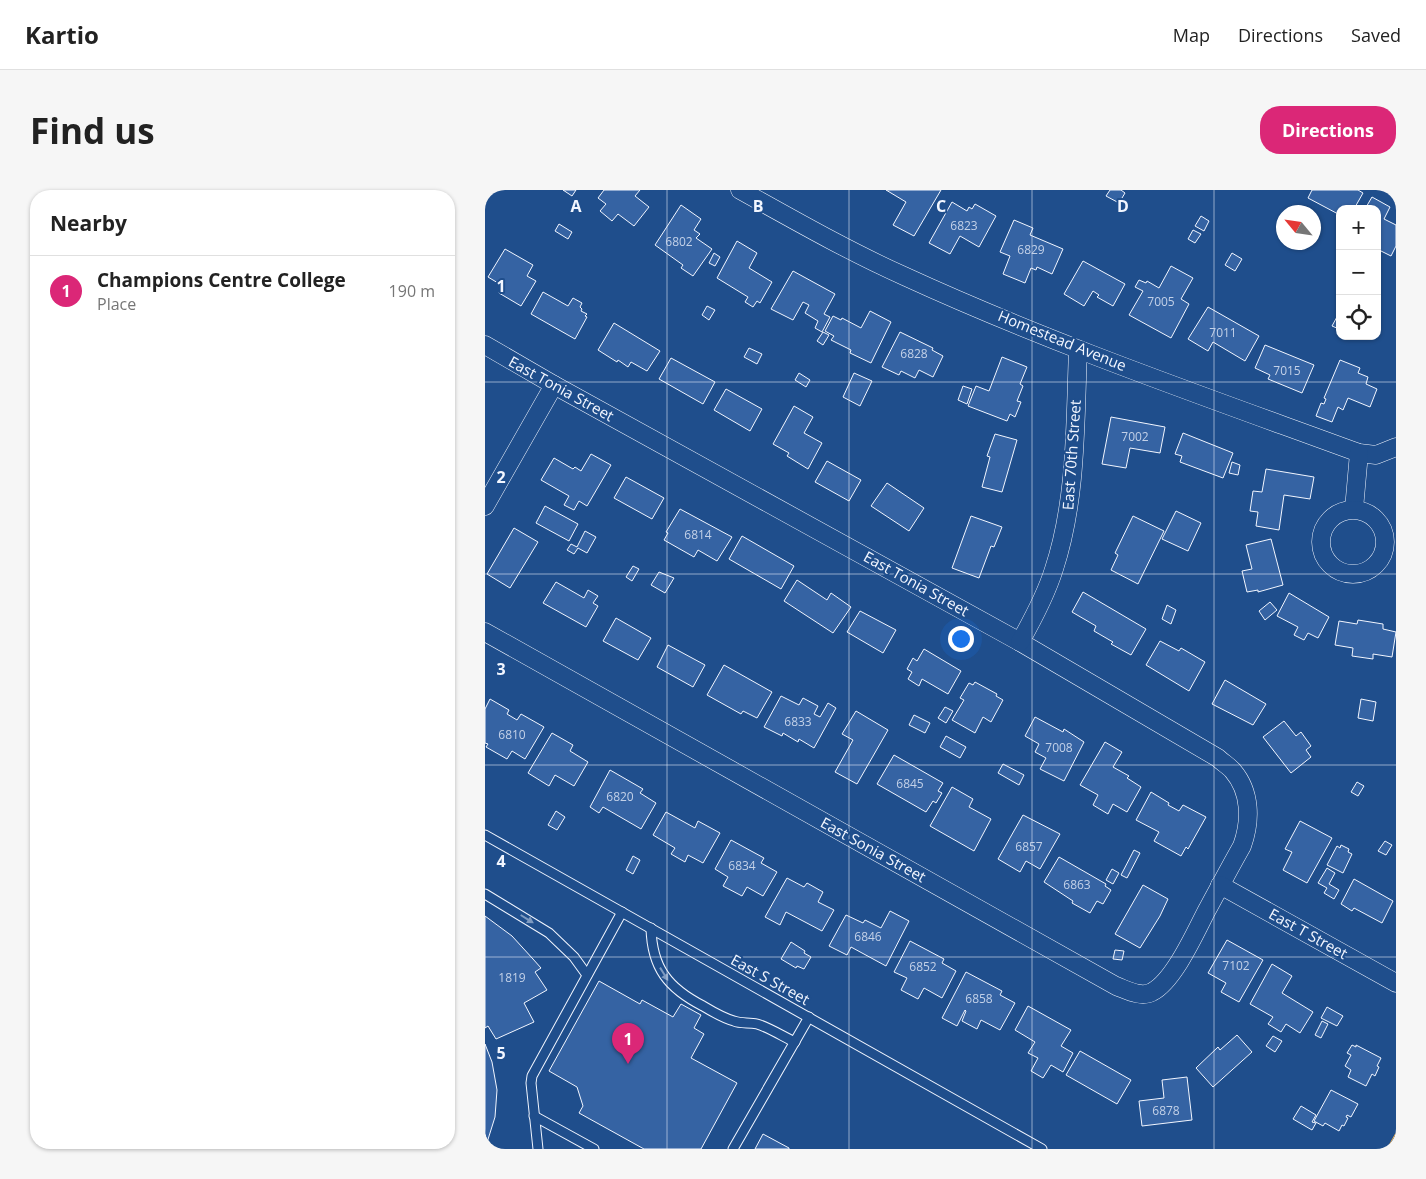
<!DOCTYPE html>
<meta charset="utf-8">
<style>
body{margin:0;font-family:"Open Sans",sans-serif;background:#f6f6f6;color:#222}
.controls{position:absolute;right:15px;top:15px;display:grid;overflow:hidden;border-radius:10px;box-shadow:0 1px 4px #0004}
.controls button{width:45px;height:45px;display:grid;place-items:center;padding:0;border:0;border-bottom:1px solid #e0e0e0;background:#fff;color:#222;font:25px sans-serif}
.compass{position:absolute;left:791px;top:15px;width:45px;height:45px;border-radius:50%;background:#fff;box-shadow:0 1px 4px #0004;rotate:299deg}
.you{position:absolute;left:475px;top:448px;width:18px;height:18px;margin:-12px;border:4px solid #fff;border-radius:50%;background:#1a73e8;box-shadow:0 0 0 8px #1a73e833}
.badge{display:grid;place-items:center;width:32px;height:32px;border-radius:50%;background:#db2777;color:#fff;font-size:16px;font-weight:700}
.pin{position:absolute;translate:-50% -41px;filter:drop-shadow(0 1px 2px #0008)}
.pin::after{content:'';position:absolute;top:26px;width:18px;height:15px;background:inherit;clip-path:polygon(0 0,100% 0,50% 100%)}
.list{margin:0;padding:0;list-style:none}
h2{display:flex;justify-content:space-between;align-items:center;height:65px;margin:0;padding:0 20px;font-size:21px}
h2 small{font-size:16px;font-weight:400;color:#767676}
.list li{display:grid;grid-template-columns:32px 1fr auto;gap:15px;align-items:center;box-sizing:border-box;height:70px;padding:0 20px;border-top:1px solid #e0e0e0}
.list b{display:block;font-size:19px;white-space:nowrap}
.list p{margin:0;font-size:16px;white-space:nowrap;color:#767676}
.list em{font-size:16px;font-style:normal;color:#767676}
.icon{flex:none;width:28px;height:28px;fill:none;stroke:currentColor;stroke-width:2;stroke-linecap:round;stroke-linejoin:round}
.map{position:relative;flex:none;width:911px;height:959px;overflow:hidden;border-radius:20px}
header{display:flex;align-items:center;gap:30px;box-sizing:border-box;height:70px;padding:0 25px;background:#fff;border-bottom:1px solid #e0e0e0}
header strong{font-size:24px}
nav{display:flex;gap:28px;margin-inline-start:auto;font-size:18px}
.intro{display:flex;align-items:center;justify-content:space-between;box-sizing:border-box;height:120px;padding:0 30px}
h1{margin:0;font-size:35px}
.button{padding:12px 22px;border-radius:20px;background:#db2777;color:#fff;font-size:18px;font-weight:700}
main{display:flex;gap:30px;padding:0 30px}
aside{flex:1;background:#fff;border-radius:20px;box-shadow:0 1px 4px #0004}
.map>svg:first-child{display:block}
.building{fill:#3563a3;stroke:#f2f6ff}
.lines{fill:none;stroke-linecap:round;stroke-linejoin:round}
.service-casing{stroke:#f2f6ff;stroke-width:11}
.minor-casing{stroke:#f2f6ff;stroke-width:19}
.service{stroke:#1f4e8c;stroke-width:9}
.minor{stroke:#1f4e8c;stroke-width:18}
.power{stroke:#ffb74d;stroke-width:1;stroke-dasharray:18 4 2.5 4;stroke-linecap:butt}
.oneway{fill:#7e9ac0}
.grid{fill:none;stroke:#f2f6ff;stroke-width:1;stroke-opacity:0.55}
.labels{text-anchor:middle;stroke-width:4;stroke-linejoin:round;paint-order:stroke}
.number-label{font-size:12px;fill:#c3d1e8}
.street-label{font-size:15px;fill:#f2f6ff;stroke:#1f4e8c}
.grid-label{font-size:16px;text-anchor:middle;font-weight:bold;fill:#f2f6ff;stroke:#1f4e8c;stroke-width:4;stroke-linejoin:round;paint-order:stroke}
</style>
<header>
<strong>Kartio</strong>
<nav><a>Map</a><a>Directions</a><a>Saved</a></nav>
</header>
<div class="intro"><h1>Find us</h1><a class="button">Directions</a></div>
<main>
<aside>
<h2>Nearby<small></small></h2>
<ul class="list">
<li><span class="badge">1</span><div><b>Champions Centre College</b><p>Place</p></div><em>190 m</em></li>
</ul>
</aside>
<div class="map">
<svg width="911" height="959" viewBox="0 0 911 959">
<rect width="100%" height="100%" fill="#1f4e8c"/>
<g class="building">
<path d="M78 0H91L87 6Z"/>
<path d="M119 0H155L150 6 164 17 149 36 133 24 127 31 115 21 121 14 113 8Z"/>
<path d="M401 0H456L429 46 408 35 421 12Z"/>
<path d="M625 0H636L640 3 634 13 621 6Z"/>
<path d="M827 0H873L878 3 869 19H855V25L823 8Z"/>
<path d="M887 7 905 17 899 29 911 35V56L906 66 892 59V19H880Z"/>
<path d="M467 12 482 21 484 17 487 19 490 14 511 26 494 57 475 46 465 64 444 53Z"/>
<path d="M196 15 216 29 209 40 215 44 211 48 227 59 208 86 196 78 198 75 170 55Z"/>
<path d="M716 26 724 31 719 41 710 36Z"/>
<path d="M529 30 548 38 545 45 578 59 567 84 552 77 551 80 546 78 540 93 518 84 525 66 515 62Z"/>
<path d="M74 34 87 42 83 49 70 41Z"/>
<path d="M708 40 716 44 710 53 703 49Z"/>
<path d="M252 51 272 63 264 78 287 92 275 113 272 111 268 117 260 112 263 107 232 88Z"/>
<path d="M20 59 48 75 42 86 51 91 36 116 14 103 18 96 3 87Z"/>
<path d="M229 63 235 67 230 76 224 73Z"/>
<path d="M747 63 757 69 750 81 740 75Z"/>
<path d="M598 71 640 94 628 116 612 107 614 105 608 101 599 116 579 104Z"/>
<path d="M686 76 708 88 696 109 704 114 686 148 644 125 658 101 650 97 654 90 661 93 662 91 674 98Z"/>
<path d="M308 81 350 104 339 124 345 127 337 142 330 138 333 131 320 123 324 115 318 112 308 130 286 119Z"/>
<path d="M58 102 83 116 88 108 97 113 95 117 97 119 96 121 102 124 100 126 102 127 90 149 46 124Z"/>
<path d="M222 116 230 120 224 130 217 125Z"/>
<path d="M723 117 774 146 760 171 728 152 723 161 703 149Z"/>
<path d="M385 121 406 132 386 173 365 163 366 160 346 150 349 146 340 141 348 126 356 130 357 128 376 138Z"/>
<path d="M853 125 855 126 854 139 847 136Z"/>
<path d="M129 133 175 161 162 181 146 172 143 177 133 170 132 172 113 160Z"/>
<path d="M338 142 344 145 338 155 332 151Z"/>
<path d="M415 142 448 158 447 160 458 166 448 187 434 180 430 188 416 181 414 185 397 177Z"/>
<path d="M780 155 829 175 817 203 783 189 785 185 770 178Z"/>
<path d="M264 158 277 164 272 174 259 167Z"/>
<path d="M517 167 542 177 535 194 538 196 532 211 536 212 530 227 525 224 522 231 483 216 491 196 504 201Z"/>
<path d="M186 168 230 192 218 214 174 189Z"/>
<path d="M855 170 875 178 873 183 883 187 881 194 892 199 885 217 863 208 858 220 853 217 847 232 831 226 836 213 839 214 841 209 839 208Z"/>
<path d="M314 183 325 190 321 197 310 190Z"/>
<path d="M369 183 387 191 375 216 358 207Z"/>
<path d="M478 196 487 199 482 214 473 210Z"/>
<path d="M241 199 277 219 265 241 229 220Z"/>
<path d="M309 216 328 227 319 243 337 253 323 279 302 266 304 263 288 254Z"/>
<path d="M626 227 680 237 675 263 645 258 641 278 617 274Z"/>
<path d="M698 243 748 263 738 288 695 272 697 266 690 264Z"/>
<path d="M510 244 532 250 517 302 497 297 505 267 502 266Z"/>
<path d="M106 264 126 275 102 316 94 311 89 320 79 315 84 306 56 290 69 268 88 279 90 277 96 281Z"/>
<path d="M342 271 376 290 364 311 330 292Z"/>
<path d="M747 272 755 275 753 285 744 283Z"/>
<path d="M781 279 829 287 825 309 799 305 794 340 771 336 773 322 765 321 768 301 777 302Z"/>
<path d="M141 287 179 308 167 329 129 308Z"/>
<path d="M402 293 439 318 424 341 386 316Z"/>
<path d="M60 316 93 334 84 351 51 333Z"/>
<path d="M195 319 247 347 232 371 213 360 209 367 179 350 183 343 181 342Z"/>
<path d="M691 321 716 333 703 361 677 349Z"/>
<path d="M486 326 517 337 509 357 506 356 494 388 467 378Z"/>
<path d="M648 326 679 341 653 394 626 380 633 365 630 363Z"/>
<path d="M29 338 53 352 25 398 2 384Z"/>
<path d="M100 341 111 347 102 363 93 358 89 364 82 360 86 354 92 357Z"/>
<path d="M257 346 309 376 296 399 244 369Z"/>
<path d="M786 349 798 395 773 402V400L762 402 757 381 767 379 761 355Z"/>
<path d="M148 376 154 379 147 391 141 387Z"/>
<path d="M174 382 189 388 180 403 166 395Z"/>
<path d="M312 390 342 410 346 403 366 417 348 443 299 411Z"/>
<path d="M71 392 99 408 103 400 113 406 108 413 113 416 101 437 58 413Z"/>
<path d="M598 402 661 439 646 465 626 454 628 452 609 441 611 436 587 422Z"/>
<path d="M804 403 844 427 833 448 823 443 819 450 809 445 813 437 792 426Z"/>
<path d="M785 412 792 420 780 430 774 421Z"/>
<path d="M682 415 691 420 686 434 677 429Z"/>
<path d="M375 421 411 440 398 463 362 442Z"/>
<path d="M131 428 166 448 153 470 118 451Z"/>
<path d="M873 430 898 434V439L911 442 907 467 888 464V469L867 466 868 458 850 455 854 431 872 434Z"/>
<path d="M675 451 694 461 696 458 720 472 704 501 661 475Z"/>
<path d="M183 455 220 475 208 497 172 477Z"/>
<path d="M439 459 476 481 463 504 437 489 434 496 423 489 427 482 422 479 428 468 432 471Z"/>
<path d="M239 475 287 502 272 528 258 521 256 524 222 505Z"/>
<path d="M740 490 781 514 768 535 727 514Z"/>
<path d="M490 492 512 504 511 506 518 510 506 532 498 527 490 543 467 530 479 510 475 508 484 493 488 495Z"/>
<path d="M296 506 314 515 318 508 333 516 329 524 335 527 343 513 351 518 329 558 314 549 313 552 298 543 297 546 279 537Z"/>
<path d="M5 509 24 520 22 524 32 530 36 524 59 537 40 569 27 561 22 569 1 557 3 554 0 553V519Z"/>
<path d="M876 509 891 512 888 531 873 528Z"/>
<path d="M460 517 468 521 461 533 453 528Z"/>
<path d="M371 521 403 540 372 594 350 582 368 550 357 544Z"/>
<path d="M429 525 445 533 440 543 424 535Z"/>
<path d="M550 527 578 542 579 539 599 552 579 591 555 579 561 568 550 562 554 554 540 546Z"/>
<path d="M799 531 811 546 816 542 826 556 821 560 826 567 806 583 778 547Z"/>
<path d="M67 543 88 555 85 561 103 572 89 596 70 585 64 596 43 583Z"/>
<path d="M461 546 481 557 475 568 455 557Z"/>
<path d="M620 552 637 562 628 577 644 586 642 588 656 597 642 622 628 614 623 624 608 615 613 605 595 595Z"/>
<path d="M409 565 458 593 453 601 457 603 451 613 448 611 441 622 392 594Z"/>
<path d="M518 574 539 585 534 595 513 583Z"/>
<path d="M125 580 158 599 155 603 171 613 156 639 118 617 114 623 105 617Z"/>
<path d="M872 592 879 596 873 606 866 602Z"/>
<path d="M467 597 488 609 484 617 506 629 489 661 445 636Z"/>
<path d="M666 602 684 613 683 615 694 621 698 615 721 627 703 659 701 657 696 666 669 651 674 642 651 630Z"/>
<path d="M71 621 80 627 72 640 63 635Z"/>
<path d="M181 622 210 638 213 631 235 643 218 673 203 665 200 672 186 664 190 658 168 645Z"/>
<path d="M538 625 575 644 555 679 541 671 535 682 513 669Z"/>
<path d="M815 631 847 648 822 693 798 680 807 662 800 659Z"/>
<path d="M246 650 279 668 276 673 292 682 278 706 262 697 257 706 238 696 243 687 230 679Z"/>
<path d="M900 651 907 655 901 665 893 661Z"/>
<path d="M856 655 864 659 863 662 867 664 858 683 842 675 852 656 855 658Z"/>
<path d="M649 660 655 663 642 688 636 685Z"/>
<path d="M148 666 155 670 148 684 141 680Z"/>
<path d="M574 667 621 694 620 696 626 700 618 714 612 711 605 723 587 713 588 711 559 692Z"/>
<path d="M842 678 850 683 844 694 854 700 849 709 839 703 842 698 833 693Z"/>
<path d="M627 679 634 683 628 694 621 690Z"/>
<path d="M302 688 319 697 322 693 338 702 333 712 349 720 337 741 301 722 295 735 280 727Z"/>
<path d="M869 689 908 711 897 733 869 718 867 721 856 714Z"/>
<path d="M658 695 683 709 675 726 655 758 630 744Z"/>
<path d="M405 721 424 731 401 776 366 757 362 765 344 756 361 725 378 733 380 730 396 738Z"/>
<path d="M0 726 27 746 48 769 56 778 50 782 62 800 39 813 49 832 11 849 3 836 0 838Z"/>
<path d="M742 750 778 770 754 812 736 802 741 793 723 783Z"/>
<path d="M425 751 459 769 457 773 471 781 457 808 439 798 433 809 416 800 422 788 409 782Z"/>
<path d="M306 752 320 761 319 763 326 767 319 779 312 776 311 778 296 769Z"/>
<path d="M630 760 639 761 637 770 628 769Z"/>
<path d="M787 774 807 786 797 803 828 822 815 843 801 834 796 842 783 834 788 827 765 814Z"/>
<path d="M481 782 517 801 515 805 530 813 515 840 496 830 492 839 477 831 481 821 480 820 472 836 457 828Z"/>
<path d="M114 791 155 814 157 810 188 827 196 814 216 825 209 838 219 844 206 868 252 893 216 959H159L94 923 98 916 92 897 64 881Z"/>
<path d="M543 816 586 840 576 856 588 863 578 882 566 875 558 888 546 881 553 868 543 863 550 852 530 840Z"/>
<path d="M842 817 858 826 852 836 836 828Z"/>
<path d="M837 831 843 834 836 848 830 845Z"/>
<path d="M752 845 767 862 728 897 711 878 733 857 735 860Z"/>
<path d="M788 846 797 851 790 862 781 856Z"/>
<path d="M0 854 7 872 12 900 10 927 0 959Z"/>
<path d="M867 855 871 857V855L896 868 892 876 894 877 890 886 887 884 881 896 863 887 866 880 860 876 866 865 862 863Z"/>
<path d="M595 861 646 890 632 914 581 885Z"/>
<path d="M702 887 707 930 657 936 654 911 679 908 677 890Z"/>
<path d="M846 900 873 914 866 927 862 925 861 927 863 928 859 936 857 935 854 941 840 933 838 936 829 931Z"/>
<path d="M816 916 831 925 827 932 831 933 827 940 808 929Z"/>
<path d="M278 944 304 958V959H270Z"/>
</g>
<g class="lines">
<defs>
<g id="service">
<path d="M0 645 557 959"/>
<path d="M0 704 64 743 89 767 102 785"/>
<path d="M166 738C167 778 183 798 218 816 228 822 238 828 249 831 256 834 264 832 272 834 283 837 299 847 310 852"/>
<path d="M49 926 109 959"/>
<path d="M53 959 46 893 47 886 137 722"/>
<path d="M248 959 324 827"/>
</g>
<g id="minor">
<path d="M255 0C309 30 363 61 419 86 567 154 721 207 874 263L891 265 911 257"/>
<path d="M0 155 69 195 535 452 733 568C738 573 744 576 748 581 766 602 766 631 757 656 745 677 734 698 722 720 711 741 689 791 667 802 656 808 642 800 631 796L0 442"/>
<path d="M0 316 69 195"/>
<path d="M869 319 874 263"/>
<circle cx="868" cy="352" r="32"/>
<path d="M535 452C548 429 561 405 569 379 592 309 590 233 593 160"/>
<path d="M735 695 911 793"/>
</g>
</defs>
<use href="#service" class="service-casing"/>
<use href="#minor" class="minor-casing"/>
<use href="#service" class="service"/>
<use href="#minor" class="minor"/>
<path class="power" d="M902 959 911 943"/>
</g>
<defs><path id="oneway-solid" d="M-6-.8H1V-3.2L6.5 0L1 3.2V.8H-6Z" transform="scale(1.25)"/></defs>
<g class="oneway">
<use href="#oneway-solid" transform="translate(42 729) rotate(32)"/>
<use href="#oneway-solid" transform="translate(179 784) rotate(58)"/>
</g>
<path class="grid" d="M182 0V959M364 0V959M547 0V959M729 0V959M0 192H911M0 384H911M0 575H911M0 767H911"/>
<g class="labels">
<g class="number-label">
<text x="479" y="40">6823</text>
<text x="194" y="56">6802</text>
<text x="546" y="64">6829</text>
<text x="676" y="116">7005</text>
<text x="738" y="147">7011</text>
<text x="429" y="168">6828</text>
<text x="802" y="185">7015</text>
<text x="650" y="251">7002</text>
<text x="213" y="349">6814</text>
<text x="313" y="536">6833</text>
<text x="27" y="549">6810</text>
<text x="574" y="562">7008</text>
<text x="425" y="598">6845</text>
<text x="135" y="611">6820</text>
<text x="544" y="661">6857</text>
<text x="257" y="680">6834</text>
<text x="592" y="699">6863</text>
<text x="383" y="751">6846</text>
<text x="751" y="780">7102</text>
<text x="438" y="781">6852</text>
<text x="27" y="792">1819</text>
<text x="494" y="813">6858</text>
<text x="681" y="925">6878</text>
</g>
<g class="street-label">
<text transform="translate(577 151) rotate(22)" y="5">Homestead Avenue</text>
<text transform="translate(76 199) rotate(29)" y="5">East Tonia Street</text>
<text transform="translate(587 265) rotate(-86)" y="5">East 70th Street</text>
<text transform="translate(431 394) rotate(29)" y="5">East Tonia Street</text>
<text transform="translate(388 660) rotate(29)" y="5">East Sonia Street</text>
<text transform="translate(823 744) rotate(29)" y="5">East T Street</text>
<text transform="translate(285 790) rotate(29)" y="5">East S Street</text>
</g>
</g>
<g class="grid-label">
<text x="91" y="22">A</text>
<text x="273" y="22">B</text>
<text x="456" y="22">C</text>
<text x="638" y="22">D</text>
<text x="16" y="102">1</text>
<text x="16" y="293">2</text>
<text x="16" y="485">3</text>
<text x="16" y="677">4</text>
<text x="16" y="869">5</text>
</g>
</svg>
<div class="controls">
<button>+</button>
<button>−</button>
<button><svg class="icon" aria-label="locate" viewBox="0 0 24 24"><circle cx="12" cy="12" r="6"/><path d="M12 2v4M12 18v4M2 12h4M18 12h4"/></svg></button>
</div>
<svg class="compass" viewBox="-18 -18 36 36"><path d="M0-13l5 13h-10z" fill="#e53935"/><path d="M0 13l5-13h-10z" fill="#767676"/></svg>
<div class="you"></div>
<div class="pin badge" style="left:143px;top:874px">1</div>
</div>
</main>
